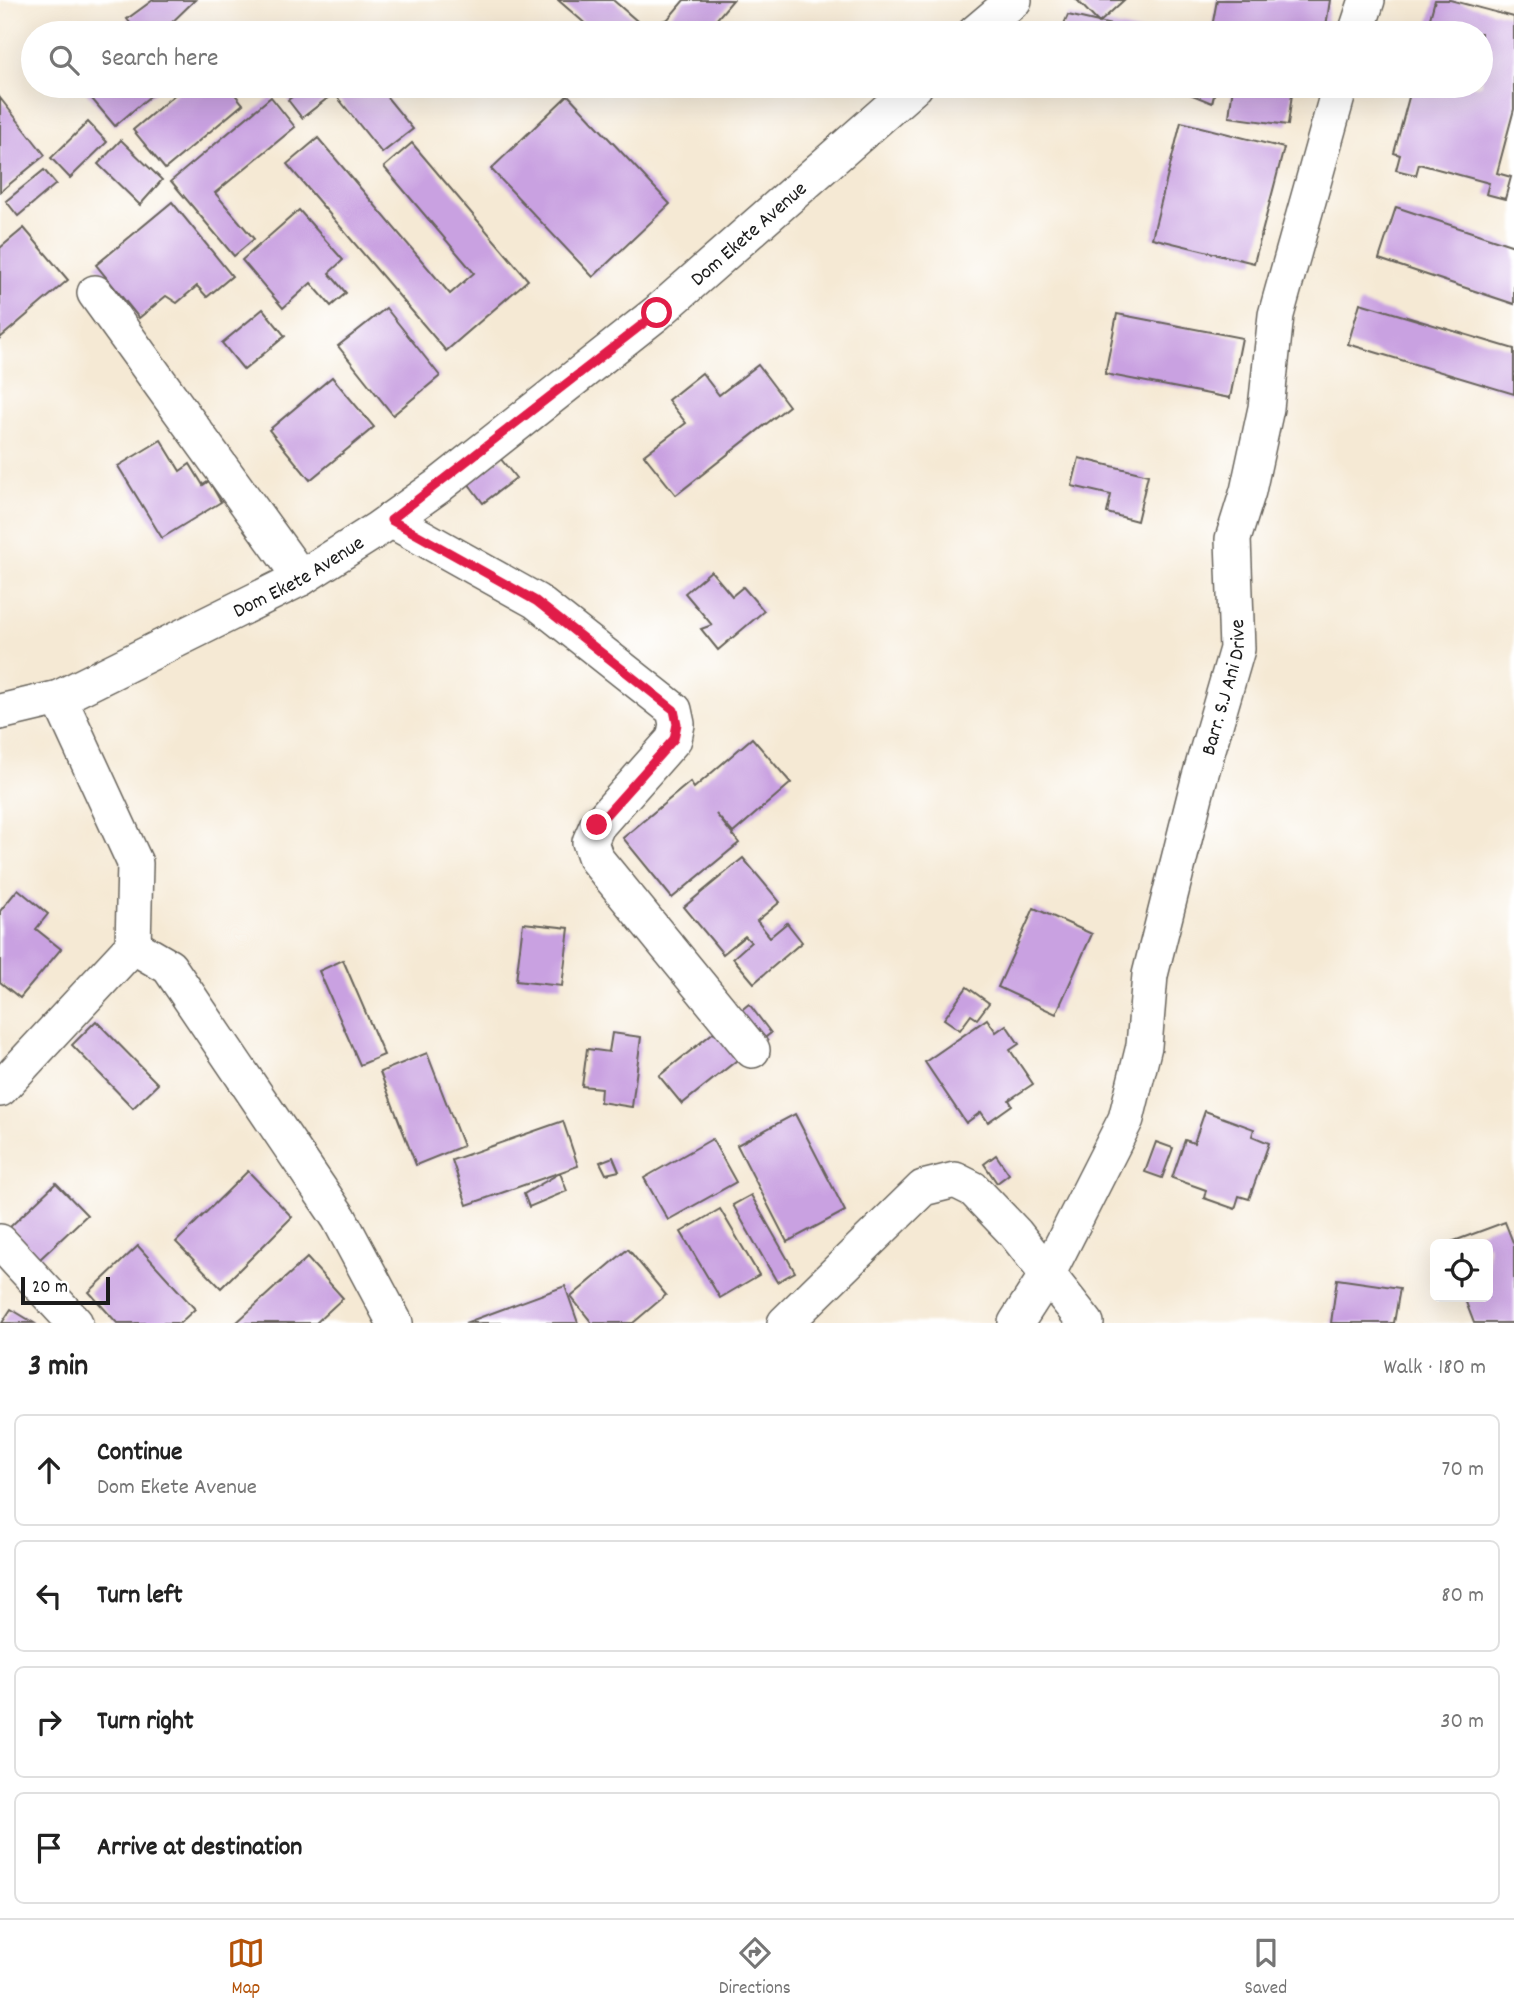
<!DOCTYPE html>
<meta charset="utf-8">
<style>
body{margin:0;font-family:Dekko,sans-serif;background:#f6f6f6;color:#222}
.controls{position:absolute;right:21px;bottom:21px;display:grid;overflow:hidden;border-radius:10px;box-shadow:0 7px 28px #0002}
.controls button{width:63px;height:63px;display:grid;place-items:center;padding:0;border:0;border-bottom:2px solid #e0e0e0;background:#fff;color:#222;font:35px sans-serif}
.scale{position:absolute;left:21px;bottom:18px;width:89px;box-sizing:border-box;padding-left:7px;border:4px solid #1c1c1c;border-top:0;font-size:19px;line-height:24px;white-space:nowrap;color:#1c1c1c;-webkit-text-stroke:5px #fff;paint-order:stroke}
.stop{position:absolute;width:21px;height:21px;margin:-16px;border:5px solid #e11d48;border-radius:50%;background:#fff}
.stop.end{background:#e11d48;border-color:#fff;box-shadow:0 2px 7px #0008}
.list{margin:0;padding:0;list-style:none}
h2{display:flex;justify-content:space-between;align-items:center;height:91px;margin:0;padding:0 28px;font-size:30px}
h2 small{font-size:23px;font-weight:400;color:#767676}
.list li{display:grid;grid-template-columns:46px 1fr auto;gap:21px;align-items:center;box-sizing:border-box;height:112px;margin:0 14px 14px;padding:0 14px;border:2px solid #e0e0e0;border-radius:10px}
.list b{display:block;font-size:26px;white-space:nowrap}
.list p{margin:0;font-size:23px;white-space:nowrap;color:#767676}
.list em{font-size:23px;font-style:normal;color:#767676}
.icon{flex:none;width:38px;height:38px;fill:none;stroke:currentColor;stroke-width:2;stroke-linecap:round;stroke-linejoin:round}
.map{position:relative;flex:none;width:1514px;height:1323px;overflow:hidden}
.search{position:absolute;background:#fff;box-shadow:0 7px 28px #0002;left:21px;right:21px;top:21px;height:77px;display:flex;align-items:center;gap:18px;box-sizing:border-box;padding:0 24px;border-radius:38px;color:#767676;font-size:26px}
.sheet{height:595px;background:#fff}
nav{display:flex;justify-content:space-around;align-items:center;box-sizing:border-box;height:98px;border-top:2px solid #e0e0e0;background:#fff;font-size:19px;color:#767676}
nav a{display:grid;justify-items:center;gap:4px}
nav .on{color:#b45309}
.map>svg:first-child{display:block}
.building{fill:#c9a1e1}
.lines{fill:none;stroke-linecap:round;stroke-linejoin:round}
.minor-casing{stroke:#68645c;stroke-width:38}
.minor{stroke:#fff;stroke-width:35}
.route{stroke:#e11d48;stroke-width:9}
.labels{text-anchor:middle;stroke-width:5;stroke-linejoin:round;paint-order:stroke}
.street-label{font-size:21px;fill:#1c1c1c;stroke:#fff}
</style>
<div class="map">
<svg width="1514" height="1323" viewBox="0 0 1514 1323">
<rect width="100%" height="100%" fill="#fff"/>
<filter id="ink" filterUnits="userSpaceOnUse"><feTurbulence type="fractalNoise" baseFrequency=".0143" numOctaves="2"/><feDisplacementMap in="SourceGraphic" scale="14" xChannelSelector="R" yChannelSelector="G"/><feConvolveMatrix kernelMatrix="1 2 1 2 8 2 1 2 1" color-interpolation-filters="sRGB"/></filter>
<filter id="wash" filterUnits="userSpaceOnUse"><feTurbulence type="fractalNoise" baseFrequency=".00686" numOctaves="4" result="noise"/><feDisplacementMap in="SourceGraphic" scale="28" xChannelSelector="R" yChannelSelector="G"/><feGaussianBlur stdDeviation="1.57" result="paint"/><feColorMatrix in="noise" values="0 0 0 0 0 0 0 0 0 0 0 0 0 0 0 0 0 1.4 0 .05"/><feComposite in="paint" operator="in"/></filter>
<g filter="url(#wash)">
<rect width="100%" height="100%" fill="#f5e9d4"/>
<g id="blocks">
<g class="building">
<path d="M153 0H195L163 31 165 33H138L127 19Z"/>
<path d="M558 0H613L644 27 668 19 684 0H733L705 33H596Z"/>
<path d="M1077 0H1124L1099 23Z"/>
<path d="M1217 0H1330L1325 33H1250L1212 27Z"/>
<path d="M1435 0H1450L1514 17V109L1497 173 1511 177 1505 199 1486 194 1489 183 1419 164 1416 175 1396 170 1400 155 1394 153 1412 86H1481V33H1426Z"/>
<path d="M1068 15 1142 32V33H1060Z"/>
<path d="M81 86H162L115 126Z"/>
<path d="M185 86H228L243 104 165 169 133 130Z"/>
<path d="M306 86H343L302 118 288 100Z"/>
<path d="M353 86H378L413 129 382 153 338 98Z"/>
<path d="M1182 86H1204L1215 91 1212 103 1180 90Z"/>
<path d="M1233 86H1293L1288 125 1229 117Z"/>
<path d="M568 95 670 204 593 277 491 169Z"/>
<path d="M271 97 295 127 215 193 254 239 234 256 171 181Z"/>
<path d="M0 98 45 155 0 192Z"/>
<path d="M88 122 107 142 70 178 51 158Z"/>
<path d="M1181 122 1284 148 1254 263 1152 238Z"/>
<path d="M318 138 450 294 474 273 384 167 412 143 528 280 446 351 287 164Z"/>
<path d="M121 140 162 180 140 205 98 164Z"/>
<path d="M44 170 56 184 18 216 6 201Z"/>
<path d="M172 202 232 276 207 297 197 286 177 303 166 296 139 318 96 265Z"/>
<path d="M1396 207 1514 246V304L1379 259Z"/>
<path d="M299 210 343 260 329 273 346 293 331 306 311 283 283 308 242 260Z"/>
<path d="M24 228 68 280 0 338V248Z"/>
<path d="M1360 303 1514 349V394L1348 344Z"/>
<path d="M386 308 440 376 393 415 338 346Z"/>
<path d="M263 309 285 336 244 370 222 343Z"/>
<path d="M1117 314 1242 338 1230 398 1105 374Z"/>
<path d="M758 365 789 406 676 495 644 455 686 423 668 400 702 373 719 395Z"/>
<path d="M332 377 374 427 310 480 269 430Z"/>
<path d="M161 440 180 471 190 464 203 485 209 481 221 502 162 538 118 466Z"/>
<path d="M500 458 516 478 483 503 468 483Z"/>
<path d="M1079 458 1148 475 1137 521 1107 513 1111 495 1072 486Z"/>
<path d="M711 571 732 596 743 587 764 611 718 650 701 629 712 625 685 593Z"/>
<path d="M752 738 791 783 733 833 716 814 739 843 672 898 623 838 690 782 694 788Z"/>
<path d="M743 858 780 902 757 921 770 937 787 923 802 942 754 983 733 958 751 942 745 936 723 954 684 907Z"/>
<path d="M18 889 48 914 36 929 61 949 20 998 0 982V911Z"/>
<path d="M1034 908 1092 934 1056 1014 998 987Z"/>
<path d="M523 923 569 928 562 986 516 981Z"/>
<path d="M343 960 384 1055 360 1065 319 971Z"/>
<path d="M967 987 989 1003 977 1019 971 1015 960 1030 944 1019Z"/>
<path d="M749 1004 771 1033 682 1104 659 1076Z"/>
<path d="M987 1019 996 1032 1006 1025 1019 1044 1010 1050 1033 1084 1009 1100 1012 1105 988 1122 981 1112 966 1123 925 1062Z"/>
<path d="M96 1021 158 1084 133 1108 72 1045Z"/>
<path d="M612 1033 641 1037 632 1107 600 1102 601 1088 582 1086 587 1049 609 1052Z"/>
<path d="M427 1053 463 1146 416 1165 380 1072Z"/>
<path d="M1205 1111 1254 1129 1252 1136 1269 1143 1249 1199 1239 1196 1235 1209 1204 1198 1206 1190 1172 1178 1185 1140 1194 1143Z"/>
<path d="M795 1114 845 1211 787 1242 737 1145Z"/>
<path d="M563 1121 578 1166 467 1205 452 1160Z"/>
<path d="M712 1139 736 1182 668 1220 644 1178Z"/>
<path d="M1156 1142 1173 1148 1162 1178 1145 1172Z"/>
<path d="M996 1155 1009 1174 997 1183 984 1164Z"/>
<path d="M613 1157 619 1171 606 1174 600 1162Z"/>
<path d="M248 1171 292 1217 221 1288 176 1242Z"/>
<path d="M560 1173 567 1191 529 1207 524 1194Z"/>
<path d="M56 1183 87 1215 40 1259 10 1227Z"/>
<path d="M751 1195 795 1272 777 1282 733 1205Z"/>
<path d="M720 1209 759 1275 720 1298 681 1232Z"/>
<path d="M1505 1222 1514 1245V1323H1474L1464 1297H1488V1244H1446Z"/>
<path d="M138 1246 195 1309 180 1323H117L89 1292Z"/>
<path d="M628 1249 666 1295 633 1323H592L571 1297Z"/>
<path d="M307 1258 343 1298 316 1323H236Z"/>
<path d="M1337 1279 1400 1288 1394 1323H1331Z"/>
<path d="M565 1286 578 1323H465Z"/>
<path d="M11 1309 34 1323H2Z"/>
</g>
</g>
</g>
<g filter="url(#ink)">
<use href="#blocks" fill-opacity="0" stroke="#68645c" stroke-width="2"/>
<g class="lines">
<defs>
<g id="minor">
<path d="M975 33 1014 0"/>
<path d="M1356 33 1367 0"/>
<path d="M95 293 301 578"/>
<path d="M391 520 536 601 674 710 677 724 674 739 597 826 590 842 596 859 752 1050"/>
<path id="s1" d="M0 712 59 698 301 578 378 529 437 487 657 313 915 86"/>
<path d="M133 946 169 967 339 1218 395 1323"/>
<path d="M0 1089 133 946 135 863 59 698"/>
<path d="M0 1242 75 1323"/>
<path d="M785 1323 923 1188 955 1180 973 1189 1015 1233 1086 1323"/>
<path id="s2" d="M1016 1323 1047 1275 1126 1119 1144 1046 1150 975 1199 780 1237 649 1233 539 1248 491 1266 408 1276 315 1340 86"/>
</g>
</defs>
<use href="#minor" class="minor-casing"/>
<use href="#minor" class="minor"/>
</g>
</g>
<g class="lines" filter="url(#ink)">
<path class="route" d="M597 825 674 739 677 724 674 710 536 601 391 520 657 313"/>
</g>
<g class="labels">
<g class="street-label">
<text dy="7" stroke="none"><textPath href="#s1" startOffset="896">Dom Ekete Avenue</textPath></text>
<text dy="7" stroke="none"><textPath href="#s1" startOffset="329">Dom Ekete Avenue</textPath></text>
<text dy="7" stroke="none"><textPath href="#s2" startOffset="676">Barr. S.J Ani Drive</textPath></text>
</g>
</g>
</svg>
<div class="controls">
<button><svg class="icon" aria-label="locate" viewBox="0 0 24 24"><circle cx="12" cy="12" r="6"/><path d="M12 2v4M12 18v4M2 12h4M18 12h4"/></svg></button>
</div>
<div class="scale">20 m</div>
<div class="stop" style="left:657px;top:313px"></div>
<div class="stop end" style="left:597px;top:825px"></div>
<div class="search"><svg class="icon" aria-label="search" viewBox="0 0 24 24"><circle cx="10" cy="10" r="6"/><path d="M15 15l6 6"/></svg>Search here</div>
</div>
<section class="sheet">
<h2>3 min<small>Walk · 180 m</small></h2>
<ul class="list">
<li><svg class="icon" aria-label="ahead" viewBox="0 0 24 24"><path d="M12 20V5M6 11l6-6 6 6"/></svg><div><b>Continue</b><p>Dom Ekete Avenue</p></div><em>70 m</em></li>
<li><svg class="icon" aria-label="left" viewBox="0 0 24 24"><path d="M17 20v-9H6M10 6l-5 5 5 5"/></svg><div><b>Turn left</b></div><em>80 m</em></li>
<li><svg class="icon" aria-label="right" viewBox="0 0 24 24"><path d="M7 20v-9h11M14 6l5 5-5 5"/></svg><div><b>Turn right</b></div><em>30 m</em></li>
<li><svg class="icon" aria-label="arrive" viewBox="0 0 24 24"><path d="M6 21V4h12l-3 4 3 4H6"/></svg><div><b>Arrive at destination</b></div></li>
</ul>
</section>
<nav>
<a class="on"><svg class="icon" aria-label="map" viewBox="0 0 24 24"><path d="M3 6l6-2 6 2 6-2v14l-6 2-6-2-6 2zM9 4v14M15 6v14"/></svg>Map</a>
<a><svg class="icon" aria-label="directions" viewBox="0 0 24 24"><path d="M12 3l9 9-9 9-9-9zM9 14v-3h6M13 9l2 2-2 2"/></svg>Directions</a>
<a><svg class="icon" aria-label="saved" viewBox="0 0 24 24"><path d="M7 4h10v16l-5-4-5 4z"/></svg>Saved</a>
</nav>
